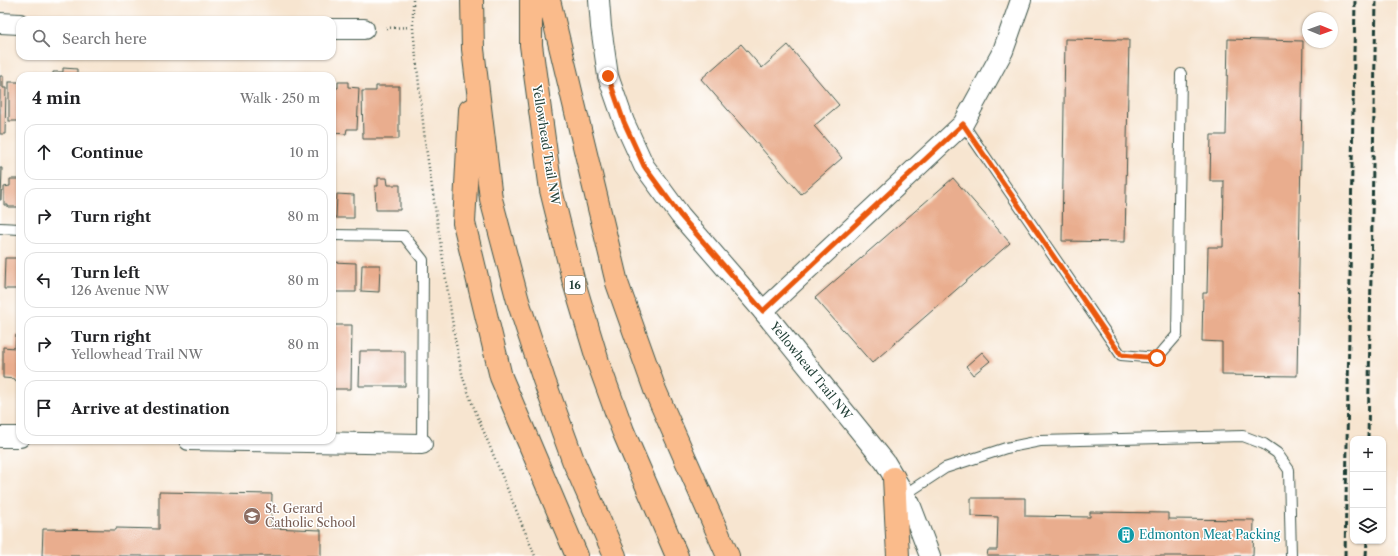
<!DOCTYPE html>
<meta charset="utf-8">
<style>
body{margin:0;font-family:"Libre Caslon Text",serif;background:#f6f6f6;color:#202124}
.controls{position:absolute;right:12px;bottom:12px;display:grid;overflow:hidden;border-radius:8px;box-shadow:0 1px 3px #0004}
.controls button{width:36px;height:36px;display:grid;place-items:center;padding:0;border:0;border-bottom:1px solid #e0e0e0;background:#fff;color:#202124;font:20px sans-serif}
.compass{position:absolute;left:1302px;top:12px;width:36px;height:36px;border-radius:50%;background:#fff;box-shadow:0 1px 3px #0004;rotate:91deg}
.stop{position:absolute;width:12px;height:12px;margin:-9px;border:3px solid #ea580c;border-radius:50%;background:#fff}
.stop.end{background:#ea580c;border-color:#fff;box-shadow:0 1px 4px #0008}
.list{margin:0;padding:0;list-style:none}
h2{display:flex;justify-content:space-between;align-items:center;height:52px;margin:0;padding:0 16px;font-size:17px}
h2 small{font-size:13px;font-weight:400;color:#757577}
.list li{display:grid;grid-template-columns:26px 1fr auto;gap:12px;align-items:center;box-sizing:border-box;height:56px;margin:0 8px 8px;padding:0 8px;border:1px solid #e0e0e0;border-radius:12px}
.list b{display:block;font-size:15px;white-space:nowrap}
.list p{margin:0;font-size:13px;white-space:nowrap;color:#757577}
.list em{font-size:13px;font-style:normal;color:#757577}
.icon{flex:none;width:22px;height:22px;fill:none;stroke:currentColor;stroke-width:2;stroke-linecap:round;stroke-linejoin:round}
.map{position:relative;flex:none;width:1398px;height:556px;overflow:hidden}
.search{position:absolute;background:#fff;box-shadow:0 1px 3px #0004;left:16px;top:16px;width:320px;height:44px;display:flex;align-items:center;gap:10px;box-sizing:border-box;padding:0 14px;border-radius:12px;color:#757577;font-size:15px}
.panel{position:absolute;background:#fff;box-shadow:0 1px 3px #0004;left:16px;top:72px;width:320px;height:372px;border-radius:12px}
.map>svg:first-child{display:block}
.building{fill:#e9ad8e}
.lines{fill:none;stroke-linecap:round;stroke-linejoin:round}
.lane-casing{stroke:#3f564b;stroke-width:12}
.street-casing{stroke:#3f564b;stroke-width:22}
.highway-casing{stroke:#3f564b;stroke-width:24}
.path{stroke:#3f564b;stroke-width:2.5;stroke-dasharray:1 3;stroke-linecap:butt}
.lane{stroke:#fff;stroke-width:10}
.street{stroke:#fff;stroke-width:20}
.highway{stroke:#fabb8b;stroke-width:22}
.rail{stroke:#1f3d34;stroke-width:3;stroke-dasharray:6 3;stroke-linecap:butt}
.route{stroke:#ea580c;stroke-width:5}
.labels{text-anchor:middle;stroke-width:3;stroke-linejoin:round;paint-order:stroke}
.shield{fill:#fff;stroke:#627771;stroke-width:1}
.shield-label{font-size:11px;font-weight:bold;fill:#1f3d34}
.street-label{font-size:12px;fill:#1f3d34;stroke:#fff}
.education-label{font-size:12px;fill:#785e54;stroke:#fff;text-anchor:start}
.culture-label{font-size:12px;fill:#0d838f;stroke:#fff;text-anchor:start}
</style>
<div class="map">
<svg width="1398" height="556" viewBox="0 0 1398 556">
<rect width="100%" height="100%" fill="#fff"/>
<filter id="ink" filterUnits="userSpaceOnUse"><feTurbulence type="fractalNoise" baseFrequency=".025" numOctaves="2"/><feDisplacementMap in="SourceGraphic" scale="8" xChannelSelector="R" yChannelSelector="G"/><feConvolveMatrix kernelMatrix="1 2 1 2 8 2 1 2 1" color-interpolation-filters="sRGB"/></filter>
<filter id="wash" filterUnits="userSpaceOnUse"><feTurbulence type="fractalNoise" baseFrequency=".012" numOctaves="4" result="noise"/><feDisplacementMap in="SourceGraphic" scale="16" xChannelSelector="R" yChannelSelector="G"/><feGaussianBlur stdDeviation="0.9" result="paint"/><feColorMatrix in="noise" values="0 0 0 0 0 0 0 0 0 0 0 0 0 0 0 0 0 1.4 0 .05"/><feComposite in="paint" operator="in"/></filter>
<g filter="url(#wash)">
<rect width="100%" height="100%" fill="#f7e5d0"/>
<g id="blocks">
<g class="building">
<path d="M1065 39 1129 40 1125 242 1062 241Z"/>
<path d="M1228 39 1303 41 1297 376 1222 375V342L1202 341 1203 293H1207L1208 247H1223L1224 181H1210L1211 135H1226Z"/>
<path d="M741 44 762 68 788 45 839 105 814 126 842 158 801 194 701 79Z"/>
<path d="M63 68 77 69V76H53V72H63Z"/>
<path d="M0 76H3V88H6L5 134H0Z"/>
<rect x="9" y="82" width="11" height="39"/>
<path d="M338 82H348V87L359 88 357 129H347L346 134 333 133 334 128H332V88H338Z"/>
<path d="M376 86H399V139H363L362 91H376Z"/>
<path d="M0 168H2L1 200H0Z"/>
<path d="M378 178H387L388 185H400V210H376L375 186H378Z"/>
<path d="M953 178 1010 243 872 363 815 298Z"/>
<path d="M10 179H20V207H8V205H4V187L10 186Z"/>
<path d="M337 194 354 195V218H336Z"/>
<path d="M5 258H20V289H4Z"/>
<path d="M332 262 356 263V292H332Z"/>
<path d="M362 265H380L379 292 361 291Z"/>
<path d="M332 325H352L351 389H332Z"/>
<path d="M16 335H20V381H15V379L3 378V347L15 348Z"/>
<path d="M360 351H405V386H359Z"/>
<path d="M982 352 990 361 973 375 966 366Z"/>
<path d="M159 492 272 494 271 528 321 530V556H42L43 529 116 530V528L159 529Z"/>
<path d="M971 498H1025V516L1090 517V512L1168 513V519L1254 520 1253 556H987L988 550H997L998 517 971 516Z"/>
</g>
</g>
</g>
<g filter="url(#ink)">
<use href="#blocks" fill-opacity="0" stroke="#3f564b" stroke-width="1"/>
<g class="lines">
<defs>
<g id="lane">
<path d="M963 124 1121 355 1157 358 1177 335 1181 74"/>
<path d="M0 228 20 229"/>
<path d="M332 235 404 236 423 260 422 444"/>
<path d="M904 495 945 468 1006 448 1040 441 1243 436 1264 444 1277 453 1289 470 1291 556"/>
</g>
<g id="street">
<path d="M599 0 601 27 608 76 624 122 644 166 680 215 763 311 885 462 910 504 930 556"/>
<path d="M0 23 20 24"/>
<path d="M332 29H364"/>
<path d="M763 311 963 124 1003 51 1021 0"/>
<path d="M0 437H20"/>
<path d="M189 440 422 444"/>
</g>
<g id="highway">
<path d="M472 0 473 49 491 199 518 301 544 380 573 460 615 556"/>
<path d="M531 0V45L551 190 573 279 598 362 623 431 677 556"/>
<path d="M549 0 617 283 655 390 728 556"/>
<path d="M470 110 464 223 501 377 577 556"/>
<path d="M894 478 898 556"/>
</g>
</defs>
<use href="#lane" class="lane-casing"/>
<use href="#street" class="street-casing"/>
<use href="#highway" class="highway-casing"/>
<g class="path">
<path d="M413 0V29L425 141 455 339 463 378 472 403 535 556"/>
<path d="M386 28 413 27"/>
</g>
<use href="#lane" class="lane"/>
<use href="#street" class="street"/>
<use href="#highway" class="highway"/>
<g class="rail">
<path d="M1368 439 1376 0"/>
<path d="M1345 556 1355 0"/>
<path d="M1366 556 1367 541"/>
</g>
</g>
</g>
<g class="lines" filter="url(#ink)">
<path class="route" d="M608 76 624 122 644 166 680 215 763 311 963 124 1121 355 1157 358"/>
</g>
<defs>
<symbol id="school-disc" viewBox="-11 -11 22 22"><circle r="9.5" fill="#8d6e63" stroke="#fff"/><path d="M0-5L7-2L0 1L-7-2ZM-4 1L0 2.5L4 1V4Q0 6-4 4Z" fill="#fff"/></symbol>
<symbol id="building-disc" viewBox="-11 -11 22 22"><circle r="9.5" fill="#0f9aa8" stroke="#fff"/><path d="M-4-6H4V6H1V3H-1V6H-4ZM-2.5-4.3h1.7v1.8h-1.7ZM.8-4.3h1.7v1.8H.8ZM-2.5-1h1.7V.8h-1.7ZM.8-1h1.7V.8H.8Z" fill="#fff"/></symbol>
</defs>
<g fill-rule="evenodd">
<use href="#school-disc" x="242" y="506" width="20" height="20"/>
<use href="#building-disc" x="1116" y="525" width="20" height="20"/>
</g>
<g class="labels">
<rect class="shield" x="565" y="276" width="20" height="18" rx="3"/>
<g class="shield-label">
<text x="575" y="289">16</text>
</g>
<g class="street-label">
<text transform="translate(546 145) rotate(81)" y="4">Yellowhead Trail NW</text>
<text transform="translate(811 371) rotate(51)" y="4">Yellowhead Trail NW</text>
</g>
<g class="education-label">
<text x="265" y="513">St. Gerard<tspan x="265" dy="14">Catholic School</tspan></text>
</g>
<g class="culture-label">
<text x="1139" y="539">Edmonton Meat Packing</text>
</g>
</g>
</svg>
<div class="controls">
<button>+</button>
<button>−</button>
<button><svg class="icon" aria-label="layers" viewBox="0 0 24 24"><path d="M12 4l9 5-9 5-9-5zM3 14l9 5 9-5"/></svg></button>
</div>
<svg class="compass" viewBox="-18 -18 36 36"><path d="M0-13l5 13h-10z" fill="#e53935"/><path d="M0 13l5-13h-10z" fill="#757577"/></svg>
<div class="stop" style="left:1157px;top:358px"></div>
<div class="stop end" style="left:608px;top:76px"></div>
<div class="search"><svg class="icon" aria-label="search" viewBox="0 0 24 24"><circle cx="10" cy="10" r="6"/><path d="M15 15l6 6"/></svg>Search here</div>
<section class="panel">
<h2>4 min<small>Walk · 250 m</small></h2>
<ul class="list">
<li><svg class="icon" aria-label="ahead" viewBox="0 0 24 24"><path d="M12 20V5M6 11l6-6 6 6"/></svg><div><b>Continue</b></div><em>10 m</em></li>
<li><svg class="icon" aria-label="right" viewBox="0 0 24 24"><path d="M7 20v-9h11M14 6l5 5-5 5"/></svg><div><b>Turn right</b></div><em>80 m</em></li>
<li><svg class="icon" aria-label="left" viewBox="0 0 24 24"><path d="M17 20v-9H6M10 6l-5 5 5 5"/></svg><div><b>Turn left</b><p>126 Avenue NW</p></div><em>80 m</em></li>
<li><svg class="icon" aria-label="right" viewBox="0 0 24 24"><path d="M7 20v-9h11M14 6l5 5-5 5"/></svg><div><b>Turn right</b><p>Yellowhead Trail NW</p></div><em>80 m</em></li>
<li><svg class="icon" aria-label="arrive" viewBox="0 0 24 24"><path d="M6 21V4h12l-3 4 3 4H6"/></svg><div><b>Arrive at destination</b></div></li>
</ul>
</section>
</div>
